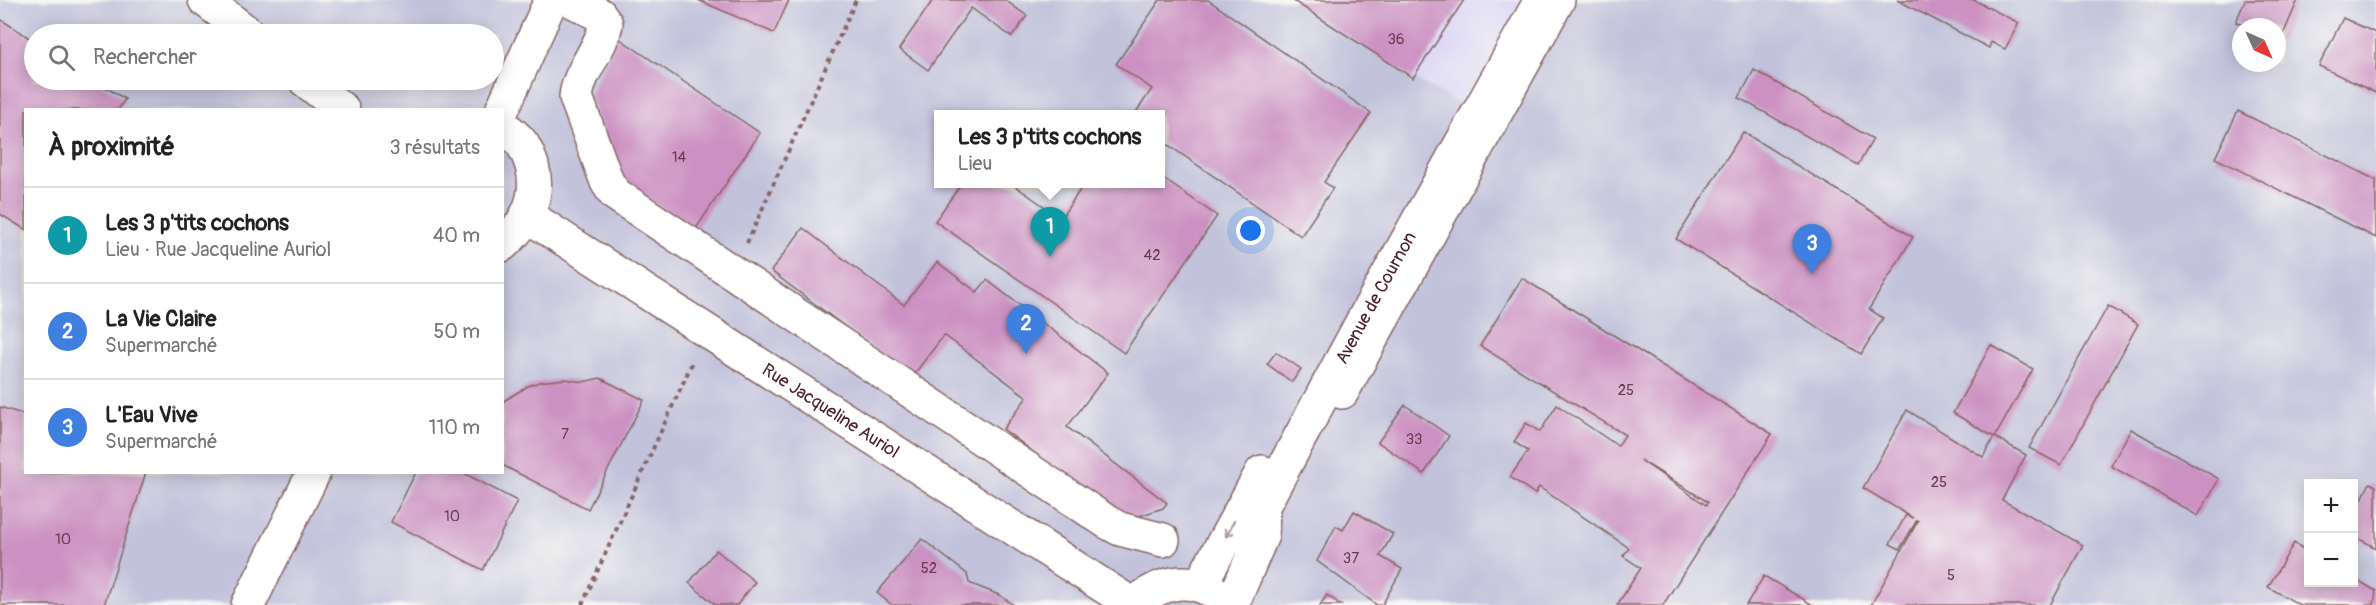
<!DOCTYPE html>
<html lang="fr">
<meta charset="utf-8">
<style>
body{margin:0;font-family:Pangolin,sans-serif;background:#f6f6f6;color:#222}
.controls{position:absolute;right:18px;bottom:18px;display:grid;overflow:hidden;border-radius:0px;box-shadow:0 3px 15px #0003}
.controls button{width:54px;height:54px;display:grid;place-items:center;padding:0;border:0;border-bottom:2px solid #e0e0e0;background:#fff;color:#222;font:30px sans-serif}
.compass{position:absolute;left:2232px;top:18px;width:54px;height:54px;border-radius:50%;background:#fff;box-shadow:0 3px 15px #0003;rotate:135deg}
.you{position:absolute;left:1251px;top:231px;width:21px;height:21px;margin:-15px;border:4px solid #fff;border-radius:50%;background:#1a73e8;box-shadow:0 0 0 9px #1a73e833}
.badge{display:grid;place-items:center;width:39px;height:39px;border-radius:50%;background:#1f6fb2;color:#fff;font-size:20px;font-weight:700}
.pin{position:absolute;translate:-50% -50px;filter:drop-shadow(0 2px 3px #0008)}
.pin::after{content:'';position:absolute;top:32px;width:21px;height:18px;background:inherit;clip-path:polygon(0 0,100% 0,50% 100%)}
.popup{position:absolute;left:934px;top:110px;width:231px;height:78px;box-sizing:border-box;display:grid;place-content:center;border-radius:0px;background:#fff;filter:drop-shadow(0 2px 4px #0005);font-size:20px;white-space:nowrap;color:#767676}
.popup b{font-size:22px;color:#222}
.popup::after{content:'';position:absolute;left:50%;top:100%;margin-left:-12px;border:12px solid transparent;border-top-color:#fff}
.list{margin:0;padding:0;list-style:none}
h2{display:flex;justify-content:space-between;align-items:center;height:78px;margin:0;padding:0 24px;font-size:26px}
h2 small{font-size:20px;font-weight:400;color:#767676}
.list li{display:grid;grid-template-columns:39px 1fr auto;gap:18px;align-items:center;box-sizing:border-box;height:96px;padding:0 24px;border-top:2px solid #e0e0e0}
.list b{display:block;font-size:22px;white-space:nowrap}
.list p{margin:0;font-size:20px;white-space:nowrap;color:#767676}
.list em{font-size:20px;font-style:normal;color:#767676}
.icon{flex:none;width:33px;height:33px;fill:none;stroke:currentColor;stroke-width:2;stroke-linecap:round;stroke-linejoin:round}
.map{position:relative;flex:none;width:2376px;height:605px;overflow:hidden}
.search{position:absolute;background:#fff;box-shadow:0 3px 15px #0003;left:24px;top:24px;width:480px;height:66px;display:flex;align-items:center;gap:15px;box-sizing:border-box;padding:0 21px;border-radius:33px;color:#767676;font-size:22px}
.panel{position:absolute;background:#fff;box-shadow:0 3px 15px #0003;left:24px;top:108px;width:480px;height:366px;border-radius:0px}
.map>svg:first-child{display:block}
.built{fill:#dcd6f6}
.industrial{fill:#c2c2dc;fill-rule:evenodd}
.building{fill:#cc91c2;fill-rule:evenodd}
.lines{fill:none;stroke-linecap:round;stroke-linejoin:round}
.minor-casing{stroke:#866566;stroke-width:36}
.major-casing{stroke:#866566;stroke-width:36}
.path{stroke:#866566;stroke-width:4;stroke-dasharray:4.5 4.5;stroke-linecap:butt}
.minor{stroke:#fff;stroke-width:33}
.major{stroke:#fff;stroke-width:33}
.oneway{stroke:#ae9aa0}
.labels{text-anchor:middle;stroke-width:4.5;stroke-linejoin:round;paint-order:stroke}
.number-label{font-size:15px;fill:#6a3c51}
.street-label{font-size:18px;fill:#4a1f2b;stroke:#f6f6f2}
</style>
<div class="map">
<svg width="2376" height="605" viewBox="0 0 2376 605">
<rect width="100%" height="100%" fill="#f6f6f2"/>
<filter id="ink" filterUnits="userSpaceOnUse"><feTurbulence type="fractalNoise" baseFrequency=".0167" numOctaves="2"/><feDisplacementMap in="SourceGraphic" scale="12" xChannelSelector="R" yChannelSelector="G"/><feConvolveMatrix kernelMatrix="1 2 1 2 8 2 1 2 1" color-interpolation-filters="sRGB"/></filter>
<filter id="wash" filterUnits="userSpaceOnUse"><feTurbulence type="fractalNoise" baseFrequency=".008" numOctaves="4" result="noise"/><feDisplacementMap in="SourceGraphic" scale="24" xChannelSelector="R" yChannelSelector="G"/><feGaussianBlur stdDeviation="1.35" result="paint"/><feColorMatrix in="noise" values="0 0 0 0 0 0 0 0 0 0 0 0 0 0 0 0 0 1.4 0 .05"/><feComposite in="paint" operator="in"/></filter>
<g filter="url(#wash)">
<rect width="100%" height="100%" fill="#f5e6d3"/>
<path class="built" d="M1292 0H1539L1476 113 1413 78Z"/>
<path class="industrial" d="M0 0H1292L1413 78 1476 113 1539 0H2376V605H0ZM2241 27H2277V63H2241ZM34 34H494V80H34ZM26 110H502V472H26ZM939 115H1161V184H939ZM2308 484H2354V582H2308Z"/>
<g id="blocks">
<g class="building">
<path d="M698 0H789L774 33Z"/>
<path d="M933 0H1005L1027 16 1012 37 971 8 928 70 899 49Z"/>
<path d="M1160 0H1208L1371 113 1324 182 1333 188 1301 236 1161 140V115H1134L1152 89 1116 64Z"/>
<path d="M1292 0H1464L1413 78Z"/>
<path d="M1897 0H1974L2019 23 2005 49 1991 42 1989 48Z"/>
<path d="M2245 0H2298L2280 42 2277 40V27H2247L2236 22Z"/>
<path d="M2343 18 2376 33V93L2319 66Z"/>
<path d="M0 19 34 41V80H94L125 99 118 110H26V230L0 214Z"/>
<path d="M617 37 760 133 695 230 624 182 590 96Z"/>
<path d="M1754 70 1873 139 1858 165 1739 98Z"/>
<path d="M2238 111 2376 180V238L2215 158Z"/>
<path d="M1743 132 1913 237 1869 309 1883 318 1861 354 1676 239Z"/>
<path d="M1161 177 1217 216 1124 353 935 221 961 184H1012L1061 218 1084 184H1161Z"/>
<path d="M803 228 904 305 937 262 977 292 987 280 1108 373 1067 427 1167 503 1163 508 1124 521 1003 429 1027 397 944 335 912 377 771 271Z"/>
<path d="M1522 278 1772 434 1663 605H1617L1641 568 1623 556 1629 548 1539 487 1535 494 1510 477 1528 451 1514 442 1526 423 1540 432 1557 405 1618 446 1625 435 1480 346ZM1640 460 1708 502 1706 505Z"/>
<path d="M2108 306 2138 324 2061 465 2029 448Z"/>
<path d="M1991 345 2033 369 1995 437 2026 455 2002 500 2083 545 2050 605H1871L1918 521 1917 520 1900 549 1890 544 1906 515 1913 518 1863 488 1907 410 1983 457 1994 437 1953 413Z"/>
<path d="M1276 352 1301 369 1292 382 1267 364Z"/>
<path d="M600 378 644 400 588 509 502 465V402L528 386 539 382 565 379 583 382Z"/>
<path d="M1405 405 1449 436 1424 474 1378 442Z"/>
<path d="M0 407 26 415V472H146L104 605H0Z"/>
<path d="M2131 429 2219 479 2198 516 2111 466Z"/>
<path d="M416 472H462L517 501 483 570 391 522Z"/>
<path d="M2370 483 2376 486V548L2354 536V514Z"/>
<path d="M1354 511 1393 534 1380 556 1402 569 1382 605H1377L1317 561 1336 526 1343 530Z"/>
<path d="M922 539 967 574 969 583 999 595 1014 605H892L877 593Z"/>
<path d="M2294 543 2308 552V582H2354V578L2376 591 2374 605H2300L2268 587Z"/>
<path d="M716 550 755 582 737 605H716L689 583Z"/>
<path d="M1764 576 1813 605H1746Z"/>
<path d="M1327 595 1341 605H1320Z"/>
</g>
</g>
</g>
<g filter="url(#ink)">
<use href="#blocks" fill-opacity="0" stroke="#866566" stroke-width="1.5"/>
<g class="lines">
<defs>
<g id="minor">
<path d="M205 0 249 34"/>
<path d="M571 0 600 15 606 24C601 50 579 70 576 97L607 182 615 194 1107 522 1120 529 1163 540"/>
<path d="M305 80 343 110"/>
<path d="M502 110 551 0"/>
<path d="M502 125C509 131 518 137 523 145 545 182 534 218 502 245"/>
<path id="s1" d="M528 216 1133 605"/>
<path d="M1342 392 1558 0"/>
<path d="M248 605 314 472"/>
</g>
<g id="major">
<path d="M1200 585 1262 472"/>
<path d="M1133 605C1160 582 1189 574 1220 596"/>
<path id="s2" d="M1232 605 1262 535 1263 506 1368 311 1541 0"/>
</g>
</defs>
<use href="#minor" class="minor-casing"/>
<use href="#major" class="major-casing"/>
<g class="path">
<path d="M747 243 856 0"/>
<path d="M582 605 693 361"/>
</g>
<use href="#minor" class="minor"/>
<use href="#major" class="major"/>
</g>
<defs><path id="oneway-shaft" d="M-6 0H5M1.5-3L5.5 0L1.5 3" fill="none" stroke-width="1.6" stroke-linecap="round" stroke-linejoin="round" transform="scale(1.5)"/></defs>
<use class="oneway" href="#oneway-shaft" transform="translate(1230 529) rotate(117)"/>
</g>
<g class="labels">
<g class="number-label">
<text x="1396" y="44">36</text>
<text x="679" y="162">14</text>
<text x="1152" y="260">42</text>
<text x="1626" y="395">25</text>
<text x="565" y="439">7</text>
<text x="1414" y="444">33</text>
<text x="1939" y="487">25</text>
<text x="452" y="521">10</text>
<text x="63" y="544">10</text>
<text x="1351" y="563">37</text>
<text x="929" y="573">52</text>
<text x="1951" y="580">5</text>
</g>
<g class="street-label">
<text dy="6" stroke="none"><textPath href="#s2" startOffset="342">Avenue de Cournon</textPath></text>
<text dy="6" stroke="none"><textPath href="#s1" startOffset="360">Rue Jacqueline Auriol</textPath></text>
</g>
</g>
</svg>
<div class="controls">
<button>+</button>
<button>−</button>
</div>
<svg class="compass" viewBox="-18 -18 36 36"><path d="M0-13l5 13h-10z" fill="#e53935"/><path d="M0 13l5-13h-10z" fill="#767676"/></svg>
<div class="you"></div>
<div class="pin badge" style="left:1050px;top:257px;background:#0f9aa8">1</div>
<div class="popup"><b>Les 3 p'tits cochons</b>Lieu</div>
<div class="pin badge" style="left:1026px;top:354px;background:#3f7fe0">2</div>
<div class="pin badge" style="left:1812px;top:274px;background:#3f7fe0">3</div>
<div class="search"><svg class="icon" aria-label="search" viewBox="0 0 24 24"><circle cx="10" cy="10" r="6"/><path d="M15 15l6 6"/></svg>Rechercher</div>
<section class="panel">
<h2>À proximité<small>3 résultats</small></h2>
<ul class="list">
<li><span class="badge" style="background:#0f9aa8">1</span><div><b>Les 3 p'tits cochons</b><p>Lieu · Rue Jacqueline Auriol</p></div><em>40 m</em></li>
<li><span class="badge" style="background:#3f7fe0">2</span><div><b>La Vie Claire</b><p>Supermarché</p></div><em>50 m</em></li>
<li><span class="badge" style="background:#3f7fe0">3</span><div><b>L'Eau Vive</b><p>Supermarché</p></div><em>110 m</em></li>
</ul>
</section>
</div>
